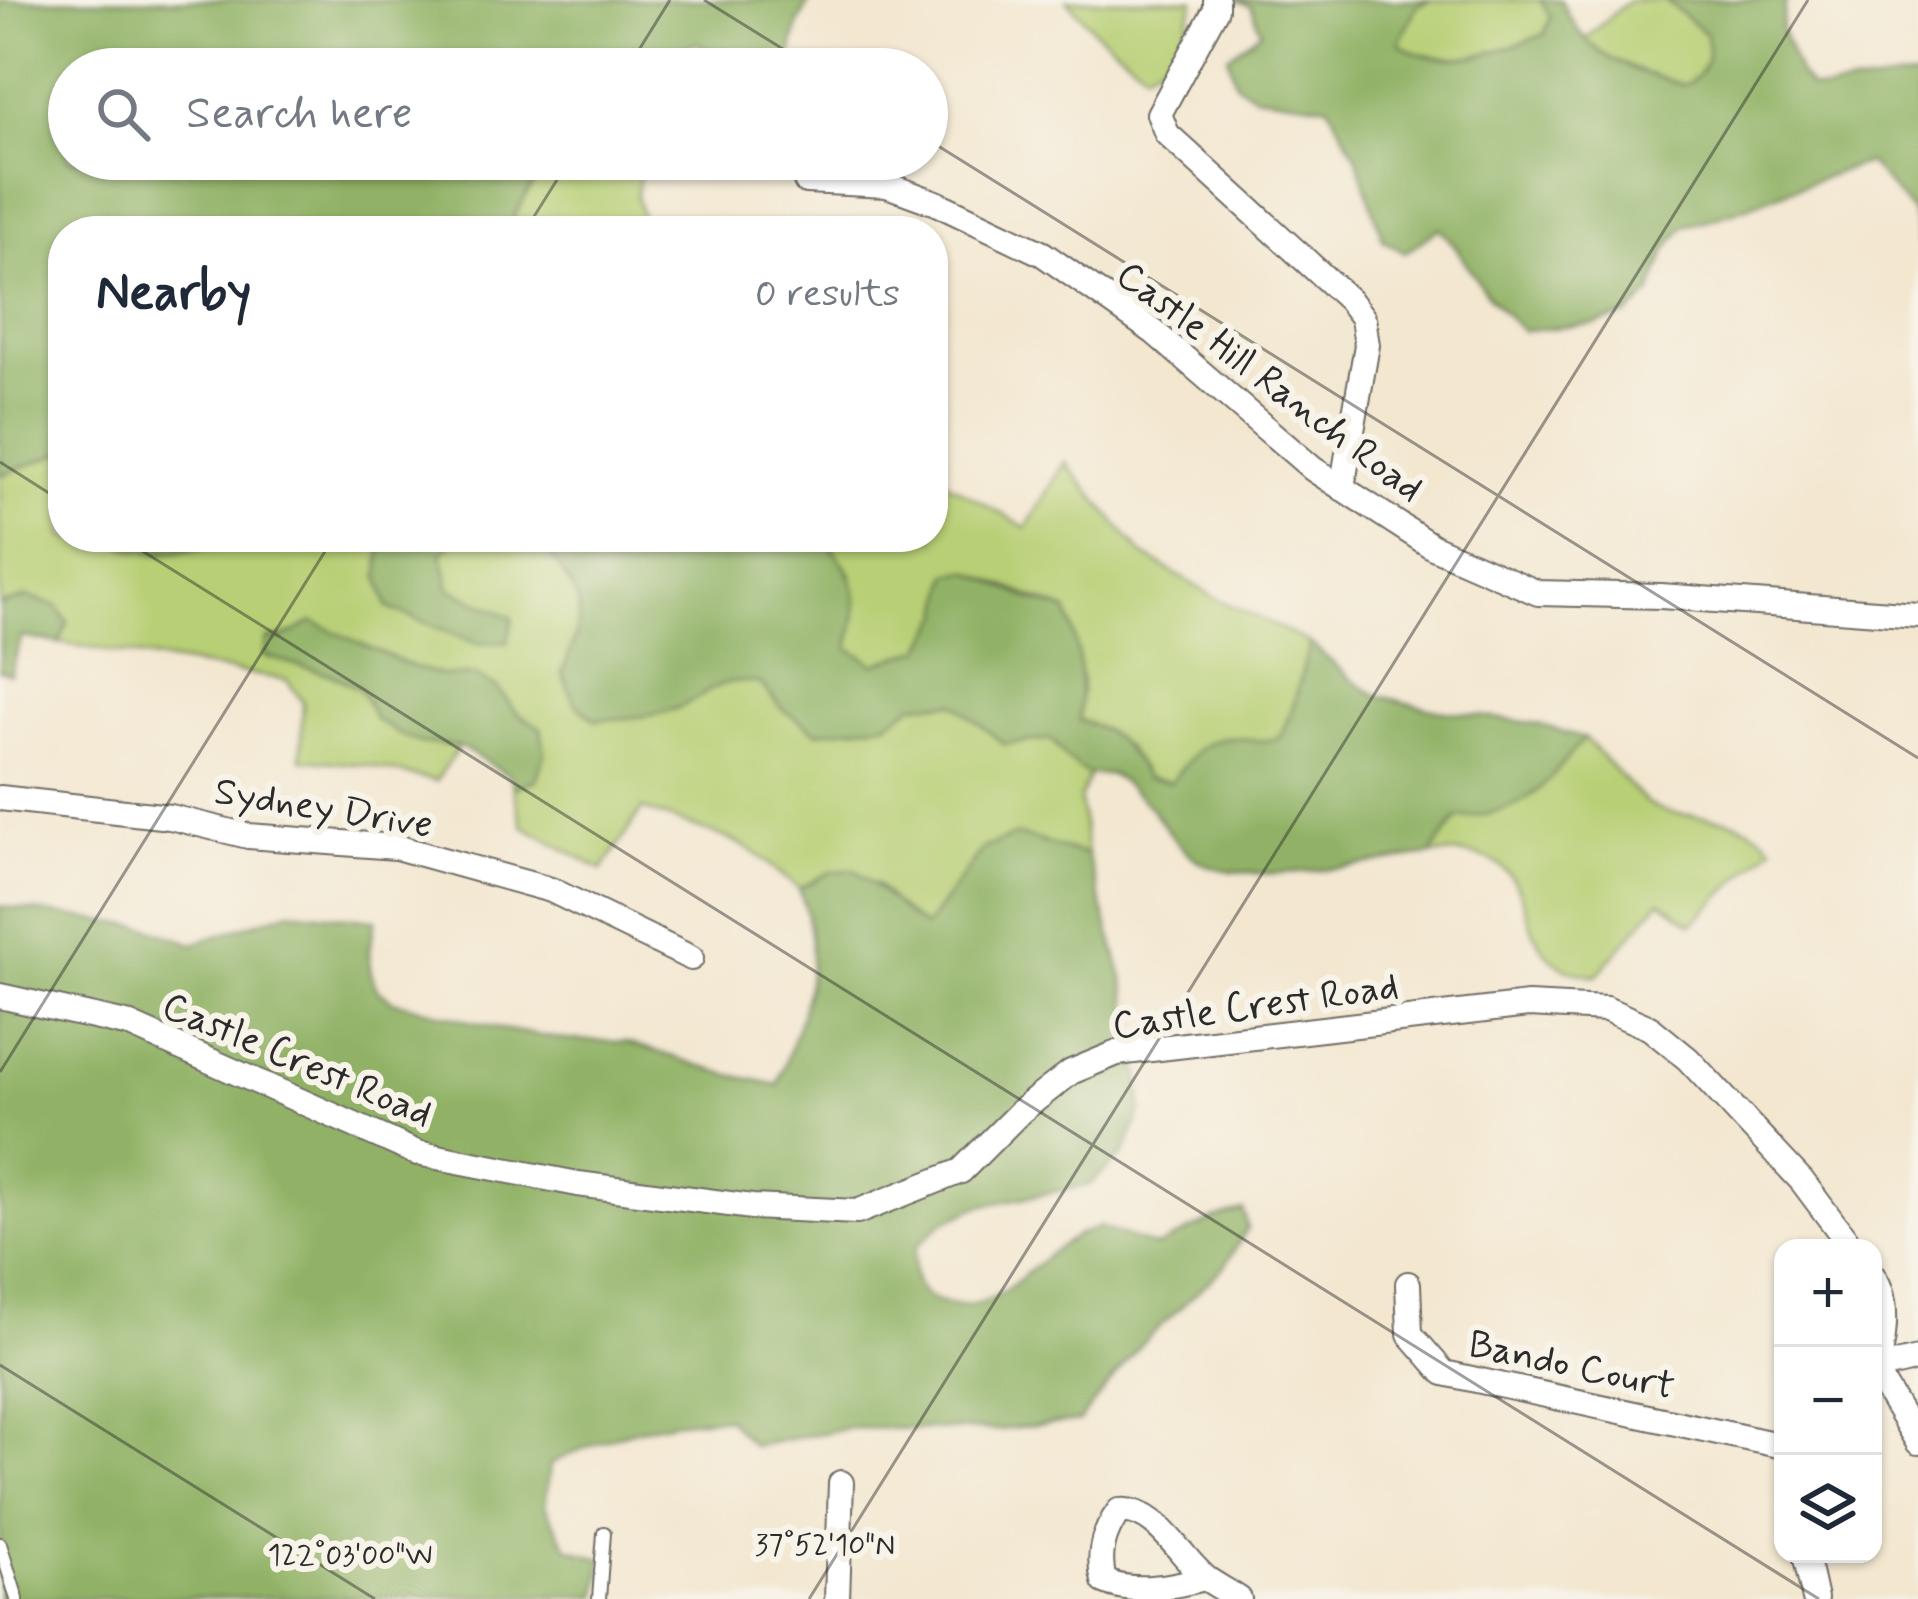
<!DOCTYPE html>
<meta charset="utf-8">
<style>
body{margin:0;font-family:Mynerve,sans-serif;background:#f2f2f3;color:#1f2937}
.controls{position:absolute;right:36px;bottom:36px;display:grid;overflow:hidden;border-radius:24px;box-shadow:0 3px 9px #0004}
.controls button{width:108px;height:108px;display:grid;place-items:center;padding:0;border:0;border-bottom:3px solid #e0e1e3;background:#fff;color:#1f2937;font:60px sans-serif}
.list{margin:0;padding:0;list-style:none}
h2{display:flex;justify-content:space-between;align-items:center;height:156px;margin:0;padding:0 48px;font-size:51px}
h2 small{font-size:39px;font-weight:400;color:#747a83}
.icon{flex:none;width:66px;height:66px;fill:none;stroke:currentColor;stroke-width:2;stroke-linecap:round;stroke-linejoin:round}
.map{position:relative;flex:none;width:1918px;height:1599px;overflow:hidden}
.search{position:absolute;background:#fff;box-shadow:0 3px 9px #0004;left:48px;top:48px;width:900px;height:132px;display:flex;align-items:center;gap:30px;box-sizing:border-box;padding:0 42px;border-radius:66px;color:#747a83;font-size:45px}
.panel{position:absolute;background:#fff;box-shadow:0 3px 9px #0004;left:48px;top:216px;width:900px;height:336px;border-radius:48px}
.map>svg:first-child{display:block}
.green{fill:#b7cf74;stroke:#717d50;stroke-width:3}
.forest{fill:#91b266;stroke:#5e6e48;stroke-width:3}
.lines{fill:none;stroke-linecap:round;stroke-linejoin:round}
.lane-casing{stroke:#716d65;stroke-width:16}
.street-casing{stroke:#716d65;stroke-width:28}
.lane{stroke:#fff;stroke-width:12}
.street{stroke:#fff;stroke-width:24}
.ticks{fill:none;stroke:#2b2b2b;stroke-width:3;stroke-opacity:0.45}
.labels{text-anchor:middle;stroke-width:12;stroke-linejoin:round;paint-order:stroke}
.street-label{font-size:39px;fill:#2b2b2b;stroke:#f7f3e8}
.ticks-label{font-size:30px;text-anchor:middle;fill:#2b2b2b;stroke:#f7f3e8;stroke-width:12;stroke-linejoin:round;paint-order:stroke}
</style>
<div class="map">
<svg width="1918" height="1599" viewBox="0 0 1918 1599">
<rect width="100%" height="100%" fill="#f7f3e8"/>
<filter id="ink" filterUnits="userSpaceOnUse"><feTurbulence type="fractalNoise" baseFrequency=".00833" numOctaves="2"/><feDisplacementMap in="SourceGraphic" scale="24" xChannelSelector="R" yChannelSelector="G"/><feConvolveMatrix kernelMatrix="1 2 1 2 8 2 1 2 1" color-interpolation-filters="sRGB"/></filter>
<filter id="wash" filterUnits="userSpaceOnUse"><feTurbulence type="fractalNoise" baseFrequency=".004" numOctaves="4" result="noise"/><feDisplacementMap in="SourceGraphic" scale="48" xChannelSelector="R" yChannelSelector="G"/><feGaussianBlur stdDeviation="2.7" result="paint"/><feColorMatrix in="noise" values="0 0 0 0 0 0 0 0 0 0 0 0 0 0 0 0 0 1.4 0 .05"/><feComposite in="paint" operator="in"/></filter>
<g filter="url(#wash)">
<rect width="100%" height="100%" fill="#f3e7d0"/>
<g class="green">
<path d="M1067 0H1194C1187 32 1178 59 1145 71L1096 32Z"/>
<path d="M1431 0H1540L1550 16 1545 34C1501 53 1440 72 1398 43L1416 7Z"/>
<path d="M1629 0H1665L1706 34 1709 55 1698 79 1684 85C1649 75 1611 64 1584 40Z"/>
<path d="M547 159H644L636 196 646 231H518L514 216Z"/>
<path d="M63 452V537H109L158 554 240 544 242 537H382L379 576 388 608 435 625 450 589 441 554 456 537H533C548 551 577 588 579 608 580 630 570 654 562 673L678 708 730 679 760 683 781 708 817 732 887 723 915 704 954 703 1004 744 1051 739 1066 758 1089 775 1080 799 1087 854 1058 850 1041 840 942 905 925 927 904 914 877 884 831 872 799 889 757 854 730 839 642 809 602 870 523 826 513 788 536 779 541 729 517 713 497 688 474 675 445 676 416 668 313 623 282 638 267 640 265 656 332 675 362 690 375 719 421 743 459 746 436 781 365 765 301 759 303 702 287 680 59 643 68 623 28 597 0 605V475Z"/>
<path d="M1065 462 1142 554 1214 597 1310 643 1292 710 1280 737C1260 745 1251 738 1232 738 1201 738 1188 760 1171 783L1147 778 1126 747 1078 720 1082 682 1067 611 968 571 922 649 874 664 849 648 851 574 824 537H933V474L1026 528Z"/>
<path d="M1584 738C1599 751 1639 799 1650 805 1691 826 1734 804 1773 846L1692 924 1660 901 1596 976C1588 974 1577 973 1568 969 1501 940 1555 840 1430 855L1457 818C1509 813 1551 777 1584 738Z"/>
</g>
<g class="forest">
<path d="M0 0H810L798 24 789 64C753 67 726 64 697 43L670 52 640 69H69V159H547L514 216 518 231H63V452L0 475Z"/>
<path d="M1235 0H1431L1416 7 1399 43C1440 73 1501 52 1545 34L1550 16 1540 0H1561C1586 59 1626 68 1684 85 1706 75 1710 57 1706 34L1665 0H1786L1781 29 1799 73 1811 88 1825 90 1918 77V245L1913 213 1869 163C1806 179 1748 212 1685 226L1666 250 1651 294 1628 315 1596 324 1523 331C1506 315 1487 297 1475 277 1462 256 1457 247 1439 228L1405 253 1383 240 1356 156 1328 105 1254 95 1235 83 1228 56 1261 31 1251 6Z"/>
<path d="M242 537 241 544C196 545 149 566 109 538Z"/>
<path d="M382 537H456L442 554 450 589 513 618 508 642 478 644 388 608 379 576Z"/>
<path d="M533 537H824C859 583 862 592 849 648L874 664 922 649 942 614 949 574 968 571 1030 599 1067 611C1080 649 1082 680 1079 720 1117 731 1125 747 1147 778L1171 782C1188 760 1201 738 1232 738 1251 737 1260 745 1280 737L1292 710 1310 643 1352 680 1376 695 1437 710 1538 724 1584 738C1539 792 1530 811 1457 818L1430 855C1375 862 1243 889 1197 860 1178 847 1166 828 1153 811 1141 796 1125 785 1111 774L1089 775 1066 758 1051 739 1004 744 954 703 915 704 887 723 817 732 781 708 760 683C714 677 718 690 680 707 653 718 624 718 595 720L575 703 562 673C570 654 580 630 579 608 577 588 548 551 533 537Z"/>
<path d="M28 597 57 606 68 623 59 643 22 637 10 674 0 671V605Z"/>
<path d="M313 622 416 668 445 676 474 675 497 688 517 713 541 728 545 753 536 780 513 788 511 777 459 746 421 743 398 734 375 719 361 690 333 675 264 656 267 639 282 638Z"/>
<path d="M1017 835C1041 840 1062 850 1087 854L1125 985 1140 1080 1142 1110 1124 1154 1089 1185 980 1206 942 1223 916 1247C913 1270 911 1292 937 1301 997 1322 1028 1262 1073 1238 1081 1233 1091 1231 1099 1227L1156 1247 1214 1219 1243 1210 1247 1229 1224 1267 1141 1344 1079 1421 999 1430 848 1428 753 1446 727 1418C661 1418 608 1435 550 1464L545 1506 567 1547 602 1559 598 1596 0 1599V906L150 928 193 944 290 911 376 920 369 949 370 969 376 988 393 1001 496 1028 566 1040 627 1042 726 1074 778 1085C801 1013 827 964 799 889L831 872 854 869C880 887 898 911 925 927L983 848Z"/>
</g>
</g>
<g filter="url(#ink)">
<g class="lines">
<defs>
<g id="lane">
<path d="M0 1544 17 1599"/>
<path d="M599 1599 604 1533"/>
</g>
<g id="street">
<path d="M1216 0V9L1159 114 1167 134 1349 300 1363 318 1367 345 1342 488"/>
<path d="M806 181 887 185 936 203 1043 254 1154 332 1313 469 1433 547 1538 593 1661 596 1918 615"/>
<path d="M0 798 170 817 248 836 396 847 551 890 691 958"/>
<path d="M0 996 130 1025 417 1153 578 1184 752 1207 857 1212 961 1171 1021 1111 1071 1072 1117 1053 1528 1005 1606 1009 1650 1028 1688 1059 1802 1181 1852 1248"/>
<path d="M1873 1276C1892 1301 1883 1351 1873 1379"/>
<path d="M1408 1284 1410 1334 1444 1373 1783 1446"/>
<path d="M1876 1369 1918 1359"/>
<path d="M1877 1374 1918 1442"/>
<path d="M1805 1554 1815 1599"/>
<path d="M1205 1578C1174 1586 1134 1595 1104 1581 1097 1555 1103 1533 1119 1511 1156 1506 1181 1559 1207 1579 1217 1586 1229 1592 1239 1599"/>
<path d="M837 1599 841 1483"/>
</g>
</defs>
<use href="#lane" class="lane-casing"/>
<use href="#street" class="street-casing"/>
<use href="#lane" class="lane"/>
<use href="#street" class="street"/>
</g>
</g>
<path class="ticks" d="M704 0 815 69M627 69 670 0M927 139 1918 758M525 231 570 159M0 462 63 502M120 537 1819 1599M0 1072 334 537M0 1365 375 1599M809 1599 1808 0"/>
<g class="labels">
<g class="street-label">
<text transform="translate(1271 380) rotate(37)" y="14">Castle Hill Ranch Road</text>
<text transform="translate(324 806) rotate(9)" y="14">Sydney Drive</text>
<text transform="translate(1255 1004) rotate(-8)" y="14">Castle Crest Road</text>
<text transform="translate(298 1058) rotate(23)" y="14">Castle Crest Road</text>
<text transform="translate(1572 1363) rotate(12)" y="14">Bando Court</text>
</g>
</g>
<g class="ticks-label">
<text x="825" y="1554">37°52'10"N</text>
<text x="350" y="1564">122°03'00"W</text>
</g>
</svg>
<div class="controls">
<button>+</button>
<button>−</button>
<button><svg class="icon" aria-label="layers" viewBox="0 0 24 24"><path d="M12 4l9 5-9 5-9-5zM3 14l9 5 9-5"/></svg></button>
</div>
<div class="search"><svg class="icon" aria-label="search" viewBox="0 0 24 24"><circle cx="10" cy="10" r="6"/><path d="M15 15l6 6"/></svg>Search here</div>
<section class="panel">
<h2>Nearby<small>0 results</small></h2>
<ul class="list">
</ul>
</section>
</div>
